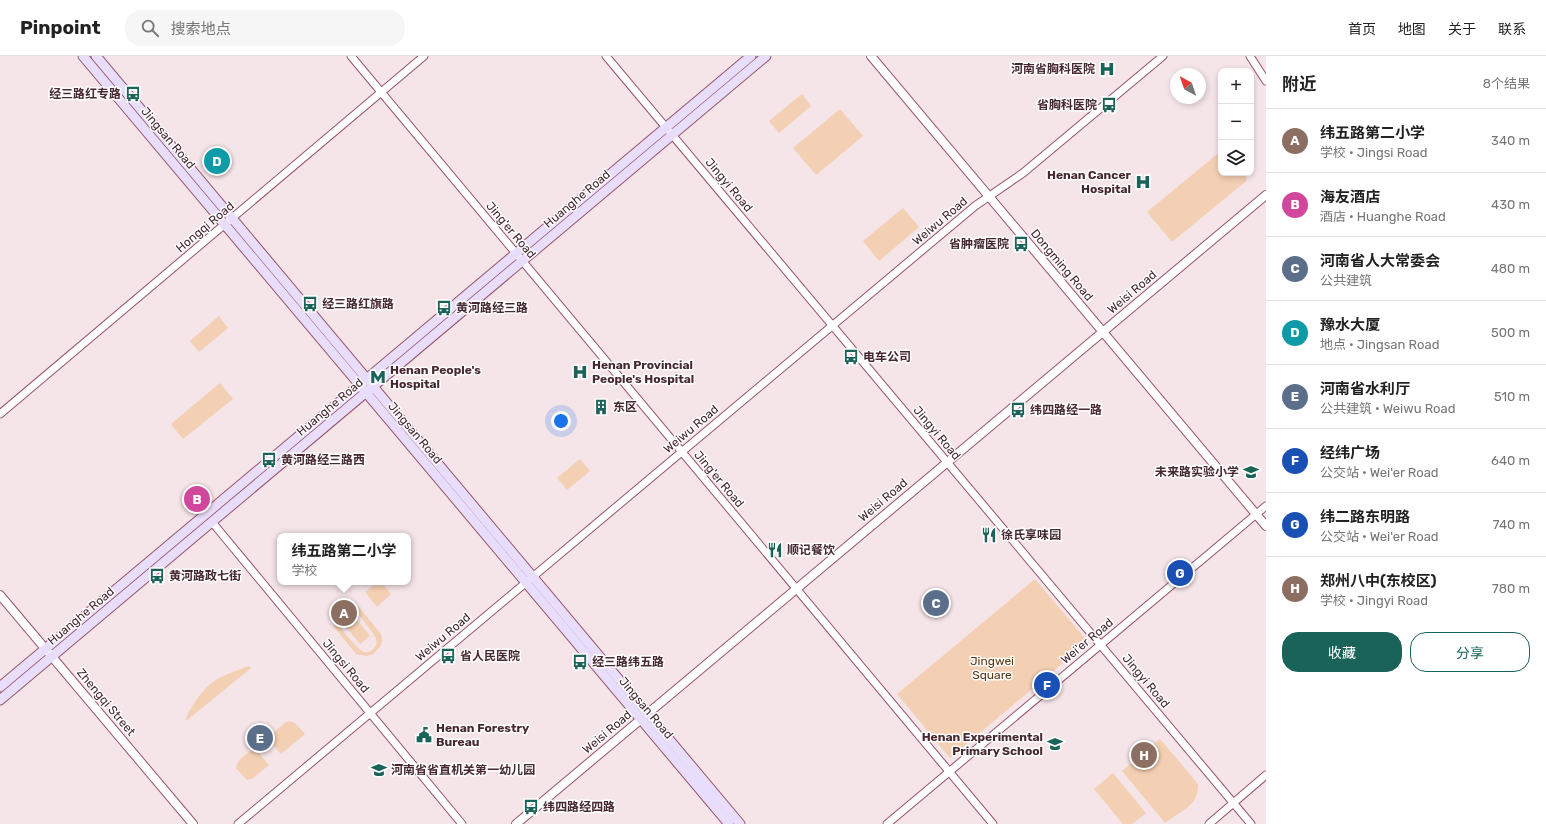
<!DOCTYPE html>
<html lang="zh">
<meta charset="utf-8">
<style>
body{margin:0;font-family:Rubik,"Noto Sans SC",sans-serif;background:#f6f6f6;color:#222}
.controls{position:absolute;right:12px;top:12px;display:grid;overflow:hidden;border-radius:8px;box-shadow:0 2px 6px #0003}
.controls button{width:36px;height:36px;display:grid;place-items:center;padding:0;border:0;border-bottom:1px solid #e0e0e0;background:#fff;color:#222;font:20px sans-serif}
.compass{position:absolute;left:1170px;top:12px;width:36px;height:36px;border-radius:50%;background:#fff;box-shadow:0 2px 6px #0003;rotate:320deg}
.you{position:absolute;left:561px;top:365px;width:14px;height:14px;margin:-10px;border:3px solid #fff;border-radius:50%;background:#1a73e8;box-shadow:0 0 0 6px #1a73e833}
.badge{display:grid;place-items:center;width:26px;height:26px;border-radius:50%;background:#196358;color:#fff;font-size:13px;font-weight:700}
.pin{position:absolute;translate:-50% -50%;border:2px solid #fff;box-shadow:0 1px 4px #0006}
.popup{position:absolute;left:277px;top:477px;width:134px;height:52px;box-sizing:border-box;display:grid;place-content:center;border-radius:8px;background:#fff;filter:drop-shadow(0 1px 3px #0005);font-size:13px;white-space:nowrap;color:#767676}
.popup b{font-size:15px;color:#222}
.popup::after{content:'';position:absolute;left:50%;top:100%;margin-left:-8px;border:8px solid transparent;border-top-color:#fff}
.list{margin:0;padding:0;list-style:none}
h2{display:flex;justify-content:space-between;align-items:center;height:52px;margin:0;padding:0 16px;font-size:17px}
h2 small{font-size:13px;font-weight:400;color:#767676}
.list li{display:grid;grid-template-columns:26px 1fr auto;gap:12px;align-items:center;box-sizing:border-box;height:64px;padding:0 16px;border-top:1px solid #e0e0e0}
.list b{display:block;font-size:15px;white-space:nowrap}
.list p{margin:0;font-size:13px;white-space:nowrap;color:#767676}
.list em{font-size:13px;font-style:normal;color:#767676}
.actions{display:flex;gap:8px;padding:12px 16px}
.actions a{flex:1;padding:9px 0;border:1px solid #196358;border-radius:16px;text-align:center;font-size:14px;color:#196358}
.actions .main{background:#196358;color:#fff}
.icon{flex:none;width:22px;height:22px;fill:none;stroke:currentColor;stroke-width:2;stroke-linecap:round;stroke-linejoin:round}
.map{position:relative;flex:none;width:1266px;height:768px;overflow:hidden}
header{display:flex;align-items:center;gap:24px;box-sizing:border-box;height:56px;padding:0 20px;background:#fff;border-bottom:1px solid #e0e0e0}
header strong{font-size:19px}
nav{display:flex;gap:22px;margin-inline-start:auto;font-size:14px}
.search{width:280px;height:36px;background:#f6f6f6;display:flex;align-items:center;gap:10px;box-sizing:border-box;padding:0 14px;border-radius:16px;color:#767676;font-size:15px}
main{display:flex}
aside{flex:1;background:#fff}
.map>svg:first-child{display:block}
.green{fill:#f3d0b3;fill-rule:evenodd}
.lines{fill:none;stroke-linecap:round;stroke-linejoin:round}
.minor-casing{stroke:#995369;stroke-width:9}
.tertiary-casing{stroke:#995369;stroke-width:10}
.secondary-casing{stroke:#995369;stroke-width:11}
.minor{stroke:#fff;stroke-width:7}
.tertiary{stroke:#fff;stroke-width:8}
.secondary{stroke:#e8ddfa;stroke-width:9}
.labels{text-anchor:middle;stroke-width:3;stroke-linejoin:round;paint-order:stroke}
.poi-label{font-size:12px;font-weight:bold;fill:#472831;stroke:#fff;text-anchor:start}
.street-label{font-size:12px;fill:#472831;stroke:#fff}
.park-label{font-size:12px;fill:#5c350e;stroke:#fff}
</style>
<header>
<strong>Pinpoint</strong>
<div class="search"><svg class="icon" aria-label="search" viewBox="0 0 24 24"><circle cx="10" cy="10" r="6"/><path d="M15 15l6 6"/></svg>搜索地点</div>
<nav><a>首页</a><a>地图</a><a>关于</a><a>联系</a></nav>
</header>
<main>
<div class="map">
<svg width="1266" height="768" viewBox="0 0 1266 768">
<rect width="100%" height="100%" fill="#f5e4e8"/>
<g class="green">
<path d="M802 38 811 50 779 77 769 65Z"/>
<path d="M840 53 863 80 816 119 793 92Z"/>
<path d="M1221 95V117H1244L1246 120V125L1172 186 1147 156Z"/>
<path d="M903 152 919 171 879 205 863 185Z"/>
<path d="M219 260 228 272 199 296 190 285Z"/>
<path d="M220 327 233 343 183 383 171 368Z"/>
<path d="M580 403 590 415 567 434 557 422Z"/>
<path d="M1035 523 1088 586 950 702 897 638Z"/>
<path d="M377 526H381L391 538 377 551 365 536Z"/>
<path d="M348 548 358 550 381 578 382 584 380 591 373 598 367 600 356 598 334 571 333 561 336 555 341 550ZM348 553C357 554 363 564 368 571 374 578 382 587 372 594 370 596 367 597 364 596 359 595 341 573 339 569 337 565 339 560 341 557Z"/>
<path d="M355 561 370 580 360 588 344 569Z"/>
<path d="M246 611 249 610 251 612 186 665C186 660 189 655 192 651 208 624 218 622 246 611Z"/>
<path d="M290 665 295 667 305 678 281 698 267 682 286 666Z"/>
<path d="M1160 683 1198 728C1199 751 1179 755 1165 767L1122 715Z"/>
<path d="M255 692 269 709 252 723 247 724 236 712C237 703 248 697 255 692Z"/>
<path d="M1113 717 1146 757 1132 768H1123L1094 733Z"/>
</g>
<g class="lines">
<defs>
<g id="minor">
<path d="M351 0 993 768"/>
<path d="M606 0 1251 768"/>
<path d="M1250 0 1266 25"/>
<path d="M0 358 424 0"/>
<path d="M212 466 462 768"/>
<path d="M238 768 975 150 1023 117 1163 0"/>
<path d="M887 768 1266 450"/>
<path d="M1209 768 1266 719"/>
</g>
<g id="tertiary">
<path d="M871 0 1266 470"/>
<path d="M0 539 193 768"/>
<path d="M516 768 1266 139"/>
</g>
<g id="secondary">
<path d="M83 0 729 768"/>
<path d="M96 0 740 768"/>
<path d="M0 631 751 0"/>
<path d="M0 644 766 0"/>
</g>
</defs>
<use href="#minor" class="minor-casing"/>
<use href="#tertiary" class="tertiary-casing"/>
<use href="#secondary" class="secondary-casing"/>
<use href="#minor" class="minor"/>
<use href="#tertiary" class="tertiary"/>
<use href="#secondary" class="secondary"/>
</g>
<defs>
<symbol id="hospital-bare" viewBox="-9 -9 18 18"><path d="M-5-5h3v3.5h4V-5h3V5h-3V1.5h-4V5h-3Z" fill="#196358" stroke="#fff" stroke-width="2.5" paint-order="stroke"/></symbol>
<symbol id="bus-bare" viewBox="-9 -9 18 18"><path d="M-5-6H5V4H4V6H2V4H-2V6H-4V4H-5ZM-3.5-4V0h7V-4ZM-3.5 1.2v1.5H-2V1.2ZM2 1.2v1.5H3.5V1.2Z" fill="#196358" stroke="#fff" stroke-width="2.5" paint-order="stroke"/></symbol>
<symbol id="metro-bare" viewBox="-9 -9 18 18"><path d="M-5.5 5V-5H-3L0 0L3-5H5.5V5H3V-.5L0 4L-3-.5V5Z" fill="#196358" stroke="#fff" stroke-width="2.5" paint-order="stroke"/></symbol>
<symbol id="building-bare" viewBox="-9 -9 18 18"><path d="M-4-6H4V6H1V3H-1V6H-4ZM-2.5-4.3h1.7v1.8h-1.7ZM.8-4.3h1.7v1.8H.8ZM-2.5-1h1.7V.8h-1.7ZM.8-1h1.7V.8H.8Z" fill="#196358" stroke="#fff" stroke-width="2.5" paint-order="stroke"/></symbol>
<symbol id="school-bare" viewBox="-9 -9 18 18"><path d="M0-5L7-2L0 1L-7-2ZM-4 1L0 2.5L4 1V4Q0 6-4 4Z" fill="#196358" stroke="#fff" stroke-width="2.5" paint-order="stroke"/></symbol>
<symbol id="restaurant-bare" viewBox="-9 -9 18 18"><path d="M-5-6h1v4h1v-4h1v4h1v-4h1v5L-1.5 .5V6h-2V.5L-5-1ZM5-6V6H3V1.5H1.5Q1.5-4 5-6Z" fill="#196358" stroke="#fff" stroke-width="2.5" paint-order="stroke"/></symbol>
<symbol id="civic-bare" viewBox="-9 -9 18 18"><path d="M-.6-6.5H3V-4.5H.6V-3L4-1V1h2V6H-6V1h2V-1L-.6-3ZM-1.2 2.5V6h2.4V2.5Z" fill="#196358" stroke="#fff" stroke-width="2.5" paint-order="stroke"/></symbol>
</defs>
<g fill-rule="evenodd">
<use href="#hospital-bare" x="1096" y="2" width="22" height="22"/>
<use href="#bus-bare" x="122" y="27" width="22" height="22"/>
<use href="#bus-bare" x="1098" y="38" width="22" height="22"/>
<use href="#hospital-bare" x="1132" y="115" width="22" height="22"/>
<use href="#bus-bare" x="1010" y="177" width="22" height="22"/>
<use href="#bus-bare" x="299" y="237" width="22" height="22"/>
<use href="#bus-bare" x="433" y="241" width="22" height="22"/>
<use href="#bus-bare" x="840" y="290" width="22" height="22"/>
<use href="#hospital-bare" x="569" y="305" width="22" height="22"/>
<use href="#metro-bare" x="367" y="310" width="22" height="22"/>
<use href="#building-bare" x="590" y="340" width="22" height="22"/>
<use href="#bus-bare" x="1007" y="343" width="22" height="22"/>
<use href="#bus-bare" x="258" y="393" width="22" height="22"/>
<use href="#school-bare" x="1240" y="405" width="22" height="22"/>
<use href="#restaurant-bare" x="978" y="468" width="22" height="22"/>
<use href="#restaurant-bare" x="764" y="483" width="22" height="22"/>
<use href="#bus-bare" x="146" y="509" width="22" height="22"/>
<use href="#bus-bare" x="437" y="589" width="22" height="22"/>
<use href="#bus-bare" x="569" y="595" width="22" height="22"/>
<use href="#civic-bare" x="413" y="668" width="22" height="22"/>
<use href="#school-bare" x="1044" y="677" width="22" height="22"/>
<use href="#school-bare" x="368" y="703" width="22" height="22"/>
<use href="#bus-bare" x="520" y="740" width="22" height="22"/>
</g>
<g class="labels">
<g class="poi-label">
<text x="1095" y="17" text-anchor="end">河南省胸科医院</text>
<text x="121" y="42" text-anchor="end">经三路红专路</text>
<text x="1097" y="53" text-anchor="end">省胸科医院</text>
<text x="1131" y="123" text-anchor="end">Henan Cancer<tspan x="1131" dy="14">Hospital</tspan></text>
<text x="1009" y="192" text-anchor="end">省肿瘤医院</text>
<text x="322" y="252">经三路红旗路</text>
<text x="456" y="256">黄河路经三路</text>
<text x="863" y="305">电车公司</text>
<text x="592" y="313">Henan Provincial<tspan x="592" dy="14">People's Hospital</tspan></text>
<text x="390" y="318">Henan People's<tspan x="390" dy="14">Hospital</tspan></text>
<text x="613" y="355">东区</text>
<text x="1030" y="358">纬四路经一路</text>
<text x="281" y="408">黄河路经三路西</text>
<text x="1239" y="420" text-anchor="end">未来路实验小学</text>
<text x="1001" y="483">徐氏享味园</text>
<text x="787" y="498">顺记餐饮</text>
<text x="169" y="524">黄河路政七街</text>
<text x="460" y="604">省人民医院</text>
<text x="592" y="610">经三路纬五路</text>
<text x="436" y="676">Henan Forestry<tspan x="436" dy="14">Bureau</tspan></text>
<text x="1043" y="685" text-anchor="end">Henan Experimental<tspan x="1043" dy="14">Primary School</tspan></text>
<text x="391" y="718">河南省省直机关第一幼儿园</text>
<text x="543" y="755">纬四路经四路</text>
</g>
<g class="street-label">
<text transform="translate(168 82) rotate(50)" y="4">Jingsan Road</text>
<text transform="translate(729 129) rotate(50)" y="4">Jingyi Road</text>
<text transform="translate(577 143) rotate(-40)" y="4">Huanghe Road</text>
<text transform="translate(940 165) rotate(-40)" y="4">Weiwu Road</text>
<text transform="translate(205 171) rotate(-40)" y="4">Hongqi Road</text>
<text transform="translate(511 174) rotate(50)" y="4">Jing'er Road</text>
<text transform="translate(1062 209) rotate(50)" y="4">Dongming Road</text>
<text transform="translate(1132 236) rotate(-40)" y="4">Weisi Road</text>
<text transform="translate(330 351) rotate(-40)" y="4">Huanghe Road</text>
<text transform="translate(691 373) rotate(-40)" y="4">Weiwu Road</text>
<text transform="translate(415 377) rotate(50)" y="4">Jingsan Road</text>
<text transform="translate(937 377) rotate(50)" y="4">Jingyi Road</text>
<text transform="translate(719 423) rotate(50)" y="4">Jing'er Road</text>
<text transform="translate(883 444) rotate(-40)" y="4">Weisi Road</text>
<text transform="translate(81 560) rotate(-40)" y="4">Huanghe Road</text>
<text transform="translate(443 581) rotate(-40)" y="4">Weiwu Road</text>
<text transform="translate(1087 585) rotate(-40)" y="4">Wei'er Road</text>
<text transform="translate(346 610) rotate(50)" y="4">Jingsi Road</text>
<text transform="translate(1146 625) rotate(50)" y="4">Jingyi Road</text>
<text transform="translate(106 646) rotate(50)" y="4">Zhengqi Street</text>
<text transform="translate(646 652) rotate(50)" y="4">Jingsan Road</text>
<text transform="translate(607 676) rotate(-40)" y="4">Weisi Road</text>
</g>
<g class="park-label">
<text x="992" y="609">Jingwei<tspan x="992" dy="14">Square</tspan></text>
</g>
</g>
</svg>
<div class="controls">
<button>+</button>
<button>−</button>
<button><svg class="icon" aria-label="layers" viewBox="0 0 24 24"><path d="M12 4l9 5-9 5-9-5zM3 14l9 5 9-5"/></svg></button>
</div>
<svg class="compass" viewBox="-18 -18 36 36"><path d="M0-13l5 13h-10z" fill="#e53935"/><path d="M0 13l5-13h-10z" fill="#767676"/></svg>
<div class="you"></div>
<div class="pin badge" style="left:344px;top:557px;background:#8d6e63">A</div>
<div class="popup"><b>纬五路第二小学</b>学校</div>
<div class="pin badge" style="left:197px;top:443px;background:#d1479c">B</div>
<div class="pin badge" style="left:936px;top:547px;background:#5c6f8a">C</div>
<div class="pin badge" style="left:217px;top:105px;background:#0f9aa8">D</div>
<div class="pin badge" style="left:260px;top:682px;background:#5c6f8a">E</div>
<div class="pin badge" style="left:1047px;top:629px;background:#1a4fb4">F</div>
<div class="pin badge" style="left:1180px;top:517px;background:#1a4fb4">G</div>
<div class="pin badge" style="left:1144px;top:699px;background:#8d6e63">H</div>
</div>
<aside>
<h2>附近<small>8个结果</small></h2>
<ul class="list">
<li><span class="badge" style="background:#8d6e63">A</span><div><b>纬五路第二小学</b><p>学校 · Jingsi Road</p></div><em>340 m</em></li>
<li><span class="badge" style="background:#d1479c">B</span><div><b>海友酒店</b><p>酒店 · Huanghe Road</p></div><em>430 m</em></li>
<li><span class="badge" style="background:#5c6f8a">C</span><div><b>河南省人大常委会</b><p>公共建筑</p></div><em>480 m</em></li>
<li><span class="badge" style="background:#0f9aa8">D</span><div><b>豫水大厦</b><p>地点 · Jingsan Road</p></div><em>500 m</em></li>
<li><span class="badge" style="background:#5c6f8a">E</span><div><b>河南省水利厅</b><p>公共建筑 · Weiwu Road</p></div><em>510 m</em></li>
<li><span class="badge" style="background:#1a4fb4">F</span><div><b>经纬广场</b><p>公交站 · Wei'er Road</p></div><em>640 m</em></li>
<li><span class="badge" style="background:#1a4fb4">G</span><div><b>纬二路东明路</b><p>公交站 · Wei'er Road</p></div><em>740 m</em></li>
<li><span class="badge" style="background:#8d6e63">H</span><div><b>郑州八中(东校区)</b><p>学校 · Jingyi Road</p></div><em>780 m</em></li>
</ul>
<div class="actions"><a class="main">收藏</a><a>分享</a></div>
</aside>
</main>
